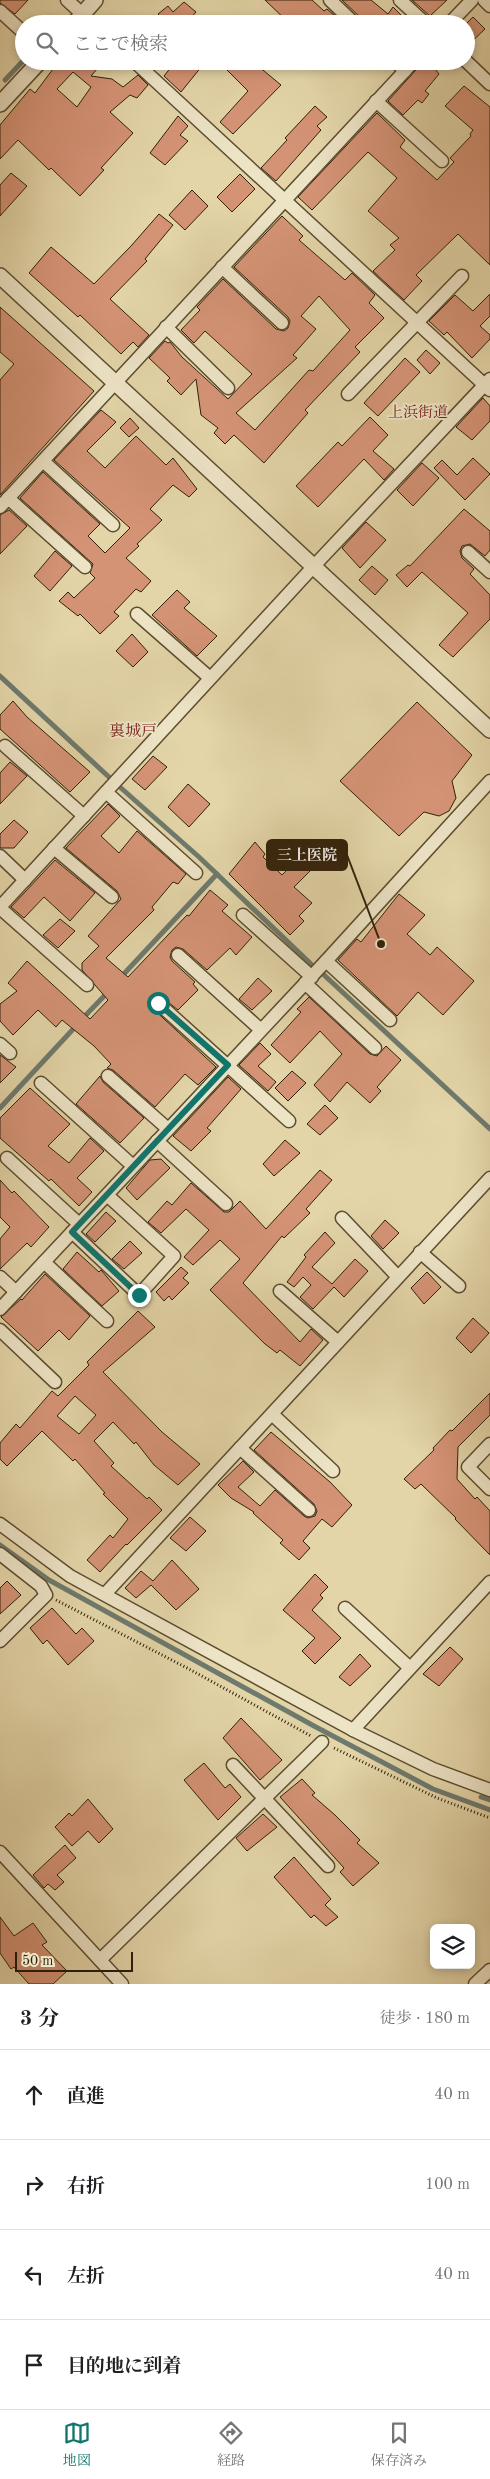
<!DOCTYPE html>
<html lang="ja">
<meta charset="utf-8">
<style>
body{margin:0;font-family:"Old Standard TT","Noto Serif JP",serif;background:#f2f2f2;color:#202124}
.controls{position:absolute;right:15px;bottom:15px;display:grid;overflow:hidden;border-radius:8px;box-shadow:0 2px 8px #0003}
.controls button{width:45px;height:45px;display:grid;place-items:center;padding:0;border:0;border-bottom:1px solid #e0e0e0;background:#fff;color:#202124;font:25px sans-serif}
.scale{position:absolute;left:15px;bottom:12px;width:118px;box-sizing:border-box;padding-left:5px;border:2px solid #302009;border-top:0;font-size:14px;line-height:18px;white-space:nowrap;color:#302009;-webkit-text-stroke:4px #ede4c6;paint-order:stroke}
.stop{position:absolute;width:15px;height:15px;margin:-11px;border:4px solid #0f766e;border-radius:50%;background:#fff}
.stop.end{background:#0f766e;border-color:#fff;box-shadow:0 1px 5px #0008}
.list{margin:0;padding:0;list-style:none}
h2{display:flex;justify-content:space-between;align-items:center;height:65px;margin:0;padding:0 20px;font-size:21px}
h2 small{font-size:16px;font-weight:400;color:#757577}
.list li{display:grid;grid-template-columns:32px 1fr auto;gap:15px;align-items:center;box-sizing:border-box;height:90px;padding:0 20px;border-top:1px solid #e0e0e0}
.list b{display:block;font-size:19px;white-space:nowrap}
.list em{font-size:16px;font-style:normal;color:#757577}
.icon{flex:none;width:28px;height:28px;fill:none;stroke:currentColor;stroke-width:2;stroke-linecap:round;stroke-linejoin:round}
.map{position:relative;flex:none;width:490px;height:1984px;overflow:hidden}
.search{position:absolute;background:#fff;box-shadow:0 2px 8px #0003;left:15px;right:15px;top:15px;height:55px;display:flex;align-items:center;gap:12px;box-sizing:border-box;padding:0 18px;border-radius:28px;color:#757577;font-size:19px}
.sheet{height:425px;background:#fff}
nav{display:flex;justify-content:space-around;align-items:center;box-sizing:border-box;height:70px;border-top:1px solid #e0e0e0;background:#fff;font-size:14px;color:#757577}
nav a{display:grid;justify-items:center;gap:2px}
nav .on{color:#0f766e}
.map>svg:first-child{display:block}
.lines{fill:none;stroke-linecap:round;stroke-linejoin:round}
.stream{stroke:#6e7a6e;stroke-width:5}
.building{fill:#d59376;stroke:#302009;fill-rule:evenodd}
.minor-casing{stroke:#5d4d31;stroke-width:15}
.tertiary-casing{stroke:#5d4d31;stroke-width:18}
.path{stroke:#302009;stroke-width:3;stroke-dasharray:1 2.5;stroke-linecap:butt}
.minor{stroke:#ede4c6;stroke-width:12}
.tertiary{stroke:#ede4c6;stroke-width:15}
.route{stroke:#0f766e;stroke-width:6}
.labels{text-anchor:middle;stroke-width:4;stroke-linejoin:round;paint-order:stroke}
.neighbourhood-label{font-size:15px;fill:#7a1f14;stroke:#ede4c6}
.quarter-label{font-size:16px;fill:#7a1f14;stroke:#ede4c6}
.leader{fill:none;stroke:#302009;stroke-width:2}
.callout-dot{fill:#302009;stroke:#ede4c6;stroke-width:2}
.callout{fill:#302009;stroke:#302009;stroke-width:2}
.callout-label{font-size:15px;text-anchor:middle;font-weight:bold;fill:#fff}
</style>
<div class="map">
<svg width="490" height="1984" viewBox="0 0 490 1984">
<rect width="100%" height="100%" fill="#e3d5a8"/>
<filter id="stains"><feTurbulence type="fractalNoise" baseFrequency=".004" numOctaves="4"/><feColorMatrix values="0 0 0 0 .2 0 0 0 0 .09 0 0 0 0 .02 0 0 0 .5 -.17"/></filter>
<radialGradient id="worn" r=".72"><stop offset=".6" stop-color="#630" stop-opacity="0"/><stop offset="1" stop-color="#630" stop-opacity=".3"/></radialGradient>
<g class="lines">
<g class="stream">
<path d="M5 80 24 60"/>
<path d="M0 676 110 778"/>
<path d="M121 788 199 857 311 964"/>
<path d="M324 975 490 1129"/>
<path d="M121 977 217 874"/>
<path d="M82 1019 109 991"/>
<path d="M0 1108 76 1026"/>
<path d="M0 1545 49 1580 314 1726 433 1789 490 1810"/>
<path d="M481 1797 490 1800"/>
</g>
</g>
<g class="building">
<path d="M0 0H28L15 14 0 3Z"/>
<path d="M265 0H312L324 11 327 9 343 23 290 24Z"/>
<path d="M342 0H371L388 14 393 7 410 24H363L361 18Z"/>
<path d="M412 0H447L430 16Z"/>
<path d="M184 2 196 12 185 24H159L164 20 158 14 168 6 173 12Z"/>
<path d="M473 17 485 29 466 47V24Z"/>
<path d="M59 61H104L91 76 112 79 123 87 138 75 148 85 137 98 130 95 110 112 133 133 101 168 104 170 80 196 51 168 49 170 18 140 0 159V125L30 89 35 93ZM73 72 91 87 77 107 57 89Z"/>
<path d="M176 61H206L181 92 164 76Z"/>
<path d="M234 61H252L281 85 233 134 220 122 248 91 227 70Z"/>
<path d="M424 61H442L435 69 439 74 425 91 429 94 422 103 418 100 403 115 388 101Z"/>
<path d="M464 86 490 107V265L458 234 416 275 422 281 404 300 373 271 395 250 390 245 399 238 368 211 397 178 368 152 312 210 298 197 377 113 405 140 400 147 437 180 454 162 450 158 471 136 470 134 473 130 445 106Z"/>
<path d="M315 106 327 117 317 126 321 130 276 181 261 168 287 140 285 138Z"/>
<path d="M178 116 188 126 180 135 188 141 165 165 150 153Z"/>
<path d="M11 173 27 186 0 216V185Z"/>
<path d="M240 174 255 189 232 212 217 197Z"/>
<path d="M192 190 208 206 185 230 169 215Z"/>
<path d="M159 214 173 225 145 259 147 261 110 299 149 335 138 347 133 342 121 354 80 315 78 317 29 273 51 247 94 284 131 246Z"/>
<path d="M282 216 303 236 299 240 345 280 352 273 375 295 369 303 384 318 355 347 360 352 305 410 308 413 264 463 234 435 225 444 214 433 218 428 201 415 196 379 181 395 167 381 170 378 149 358 165 341 168 343 170 342 182 357 228 399 252 374 205 331 194 343 181 330 200 310 197 307 223 279 276 329 284 331 288 328 290 321 288 317 234 267ZM319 296 350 330 313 371 309 370 255 430 236 413 297 358 293 355 316 329 301 316Z"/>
<path d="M490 294V316L480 326 490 335V339L472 358 447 332 444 335 429 321 455 295 473 311Z"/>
<path d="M0 307 94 391 0 495V380L14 364 0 352Z"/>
<path d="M426 350 440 363 430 374 417 360Z"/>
<path d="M405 358 420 372 378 416 364 403Z"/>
<path d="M483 398 490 406V421L472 440 456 427Z"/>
<path d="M101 410 116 422 87 451 105 468 136 436 166 465 173 458 197 489 189 497 173 485 150 509 162 520 137 544 139 546 126 558 151 581 141 592 136 589 114 612 119 616 100 634 80 614 78 616 59 601 68 592 74 598 95 578 90 573 93 564 20 498 43 472 100 524 88 536 105 553 130 528 54 460Z"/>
<path d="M370 417 388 435 373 451 394 469 384 480 364 459 318 507 296 486 338 442 342 446Z"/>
<path d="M130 418 139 428 129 437 120 428Z"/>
<path d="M473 458 490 474 465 500 434 468 442 460 457 475Z"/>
<path d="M422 463 439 478 413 506 397 490Z"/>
<path d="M464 509 490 531V550L485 556 470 544 462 546 460 551 462 558 474 569 470 574 490 595V619L453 657 439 645 468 613 422 572 407 587 396 575 408 565 410 566Z"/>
<path d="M9 510 27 526 0 554V515Z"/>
<path d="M366 522 386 540 360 568 342 548Z"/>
<path d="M55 551 72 566 50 591 34 576Z"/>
<path d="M372 566 388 580 375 595 359 580Z"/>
<path d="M177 590 190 602 184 608 217 636 197 656 152 615Z"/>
<path d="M132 634 148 652 133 667 116 651Z"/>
<path d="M13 701 27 717 90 772 70 792 0 729V715Z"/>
<path d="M417 702 472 755 452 781 456 798 449 811 439 816 424 812 399 836 340 781Z"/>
<path d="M153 756 167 767 145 790 132 779Z"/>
<path d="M10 762 27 776 0 804V773Z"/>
<path d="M188 784 210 804 189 827 168 807Z"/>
<path d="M108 804 120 816 101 836 119 853 137 831 186 874 178 884 173 882 152 907 154 910 106 958 128 977 187 915 189 916 210 890 228 905 222 911 252 937 236 955 230 948 207 970 183 949 176 947 172 950 170 957 172 961 195 982 193 984 198 990 178 1010 159 995 152 998 150 1006 216 1067 198 1085 185 1074 155 1107 113 1070 107 1068 111 1064 94 1046 62 1020 56 1027 38 1010 13 1035 0 1021V1004L17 991 8 983 27 961 90 1019 108 1000 82 970V963L99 946 88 936 121 899 117 891 66 848Z"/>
<path d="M14 820 28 832 14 848H0V834Z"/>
<path d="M255 842 265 854 263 857 282 875 312 844 325 856 294 887 312 903 299 916 304 921 290 935 229 874Z"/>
<path d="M55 860 95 893 70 921 44 897 24 918 11 907Z"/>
<path d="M399 894 425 915 407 934 430 955 437 947 474 981 443 1015 418 992 397 1016 338 960 357 939 361 942Z"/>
<path d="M60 919 75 931 58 948 43 935Z"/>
<path d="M258 978 272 991 252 1010 239 999Z"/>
<path d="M309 997 370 1054 377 1056 386 1046 401 1060 377 1087 381 1091 370 1103 347 1082 330 1102 314 1085 342 1054 320 1031 290 1063 271 1045 301 1012 297 1009Z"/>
<path d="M260 1043 271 1054 258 1066 276 1082 268 1091 239 1065Z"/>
<path d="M0 1055 16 1067 0 1083Z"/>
<path d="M292 1071 306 1083 288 1101 275 1088Z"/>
<path d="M100 1076 103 1082 144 1118 120 1143 76 1104Z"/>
<path d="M228 1077 241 1089 207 1128 211 1131 191 1151 173 1136Z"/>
<path d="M30 1088 70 1124 48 1146 69 1163 90 1138 104 1151 77 1178 92 1192 79 1206 51 1179 49 1181 0 1138V1118Z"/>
<path d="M325 1105 338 1118 320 1135 307 1124Z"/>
<path d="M285 1140 300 1153 274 1176 263 1164Z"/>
<path d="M161 1159 170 1168 137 1200 126 1188 150 1160Z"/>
<path d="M320 1170 332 1180 306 1209 310 1213 284 1238 282 1236 243 1283 300 1342 311 1329 323 1340 300 1366 280 1350 277 1353 265 1344 210 1290 240 1259 220 1240 193 1265 184 1257 209 1230 186 1209 161 1233 148 1222 167 1201 172 1205 191 1183 224 1212H229L240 1201 266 1229Z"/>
<path d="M0 1180 12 1193 14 1191 49 1227 31 1247 27 1243 0 1269V1239L10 1227 0 1217Z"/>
<path d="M106 1212 116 1221 95 1242 86 1234Z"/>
<path d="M385 1220 399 1233 383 1249 371 1236Z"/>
<path d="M325 1232 335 1243 312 1267 332 1284 355 1259 368 1271 344 1297 334 1287 313 1309 300 1297 311 1285 303 1277 294 1287 287 1282 306 1257 304 1255Z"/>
<path d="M130 1241 142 1253 124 1269 112 1259Z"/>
<path d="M77 1252 99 1272 101 1270 119 1291 102 1306 63 1269Z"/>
<path d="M181 1267 188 1273 183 1278 189 1283 172 1300 169 1296 164 1301 156 1292Z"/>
<path d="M427 1272 441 1287 424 1304 411 1288Z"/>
<path d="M45 1274 90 1316 69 1340 59 1330 38 1351 1 1317 21 1299 22 1300Z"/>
<path d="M138 1311 155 1327 103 1372 162 1432 200 1464 178 1485 154 1465 136 1442 134 1444 113 1422 94 1441 114 1463 111 1466 147 1499 149 1497 162 1510 127 1545 126 1544 100 1572 87 1560 110 1535 113 1538 128 1519 103 1494 105 1493 75 1459 73 1461 42 1431 7 1466 0 1459V1443L16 1424 20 1428 52 1391 58 1396 89 1365 87 1362ZM75 1396 96 1415 79 1434 57 1416Z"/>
<path d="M473 1318 489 1333 471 1353 456 1338Z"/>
<path d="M490 1393V1415L458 1447 457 1479 475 1499 477 1497 490 1511V1555L455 1519 456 1518 421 1484 415 1489 404 1479 434 1450 433 1448 450 1430 452 1431Z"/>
<path d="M271 1432 330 1482 352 1505 332 1527 322 1519 303 1541 310 1548 299 1560 280 1543 283 1540 253 1513 254 1512 231 1498 218 1485 243 1461 254 1472 238 1487 260 1506 275 1490 304 1516 308 1518 315 1516 317 1511 314 1504 254 1450Z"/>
<path d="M190 1517 206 1531 186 1551 170 1538Z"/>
<path d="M172 1560 199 1589 176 1610 151 1585 136 1598 125 1588 141 1571 153 1581Z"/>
<path d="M315 1574 328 1587 320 1595 323 1598 312 1610 341 1638 315 1664 302 1651 315 1638 283 1610Z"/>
<path d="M7 1581 21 1595 0 1614V1588Z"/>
<path d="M52 1608 76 1634 82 1628 94 1641 68 1665 47 1640 43 1644 30 1628Z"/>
<path d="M450 1647 463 1659 439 1686 423 1674Z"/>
<path d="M360 1654 371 1666 350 1686 339 1677Z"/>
<path d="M241 1718 282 1760 260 1780 223 1738Z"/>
<path d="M204 1763 225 1788 230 1784 241 1797 218 1820 184 1780Z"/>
<path d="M302 1779 315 1793 312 1795 335 1815 360 1840 357 1843 379 1863 353 1886 340 1872 344 1868 280 1797Z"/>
<path d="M88 1799 113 1829 99 1843 88 1831 72 1846 55 1827 69 1813 72 1816Z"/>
<path d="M263 1814 277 1827 247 1851 236 1838Z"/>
<path d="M65 1845 76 1858 57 1875 64 1882 55 1890 48 1884 44 1888 33 1875Z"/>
<path d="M294 1857 331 1899 325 1905 338 1917 326 1926 314 1915 311 1918 274 1877Z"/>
<path d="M0 1917 14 1936 33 1923 47 1942 42 1945 67 1971 53 1984H29L14 1967 11 1969 0 1953Z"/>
</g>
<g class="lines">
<defs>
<g id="minor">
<path d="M67 0 93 24"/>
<path d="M330 0 355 24"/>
<path d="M400 0 426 24"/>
<path d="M484 0 490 6"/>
<path d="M0 11 24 33"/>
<path d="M449 24 472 0"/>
<path d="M134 61 490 390"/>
<path d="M395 61 405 71"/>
<path d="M466 61 490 84"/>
<path d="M376 101 442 161"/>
<path d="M222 267 282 323"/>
<path d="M166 327 228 388"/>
<path d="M348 394 462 276"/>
<path d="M43 461 113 525"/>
<path d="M8 498 85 567"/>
<path d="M0 507 414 61"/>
<path d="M468 552 490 572"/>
<path d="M137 614 210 678"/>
<path d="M5 746 84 816"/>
<path d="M106 792 196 873"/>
<path d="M54 848 112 897"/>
<path d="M0 856 25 880"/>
<path d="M0 907 313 567 490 379"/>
<path d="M0 908 87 985"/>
<path d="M243 915 312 977"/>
<path d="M178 955 261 1030"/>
<path d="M326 961 390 1020"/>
<path d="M305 983 375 1048"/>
<path d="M158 1003 289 1121"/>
<path d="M0 1044 10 1053"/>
<path d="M108 1076 168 1129"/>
<path d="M41 1083 133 1166"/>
<path d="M157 1141 226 1204"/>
<path d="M7 1158 79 1224"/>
<path d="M342 1218 398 1277"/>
<path d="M72 1232 139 1295 174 1256 107 1195"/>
<path d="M420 1252 459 1286"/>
<path d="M44 1262 107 1321"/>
<path d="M0 1277 16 1292"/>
<path d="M280 1291 338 1342"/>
<path d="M0 1309 326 961 490 781"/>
<path d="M0 1330 55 1382"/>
<path d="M272 1414 333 1471"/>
<path d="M490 1444 468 1467 490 1489"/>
<path d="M240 1448 309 1510"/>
<path d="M0 1524 70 1576 353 1730 433 1769 490 1790"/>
<path d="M0 1554 41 1586 46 1595 0 1641"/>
<path d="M105 1594 490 1178"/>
<path d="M345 1608 410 1668"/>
<path d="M353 1730 490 1582"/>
<path d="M233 1765 328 1866"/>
<path d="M0 1852 122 1984"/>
<path d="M100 1960 322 1742"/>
<path d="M475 1984 490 1970"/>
</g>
<g id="tertiary">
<path d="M74 24 95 0"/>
<path d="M0 104 40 61"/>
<path d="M0 276 490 730"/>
</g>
</defs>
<use href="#minor" class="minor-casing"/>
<use href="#tertiary" class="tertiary-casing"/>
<g class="path">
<path d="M56 1600 189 1669 311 1736"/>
<path d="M334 1748 437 1798 490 1818"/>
</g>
<use href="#minor" class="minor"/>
<use href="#tertiary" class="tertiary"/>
</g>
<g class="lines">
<path class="route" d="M139 1295 72 1232 228 1065 158 1003"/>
</g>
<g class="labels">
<g class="neighbourhood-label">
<text x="418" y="417">上浜街道</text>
</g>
<g class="quarter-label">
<text x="133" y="736">裏城戸</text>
</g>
</g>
<path class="leader" d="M381 944L347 855"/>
<circle class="callout-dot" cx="381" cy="944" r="5"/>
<rect class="callout" x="267" y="840" width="80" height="30" rx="5"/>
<g class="callout-label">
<text x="307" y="860">三上医院</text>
</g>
<rect width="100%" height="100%" filter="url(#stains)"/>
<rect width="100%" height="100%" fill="url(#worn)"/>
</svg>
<div class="controls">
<button><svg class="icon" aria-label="layers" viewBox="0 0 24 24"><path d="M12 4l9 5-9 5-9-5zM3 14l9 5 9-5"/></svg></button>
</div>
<div class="scale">50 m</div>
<div class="stop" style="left:158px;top:1003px"></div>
<div class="stop end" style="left:139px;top:1295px"></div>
<div class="search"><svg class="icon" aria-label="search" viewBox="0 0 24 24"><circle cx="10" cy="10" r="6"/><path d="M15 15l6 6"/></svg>ここで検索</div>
</div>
<section class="sheet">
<h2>3 分<small>徒歩 · 180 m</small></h2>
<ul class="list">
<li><svg class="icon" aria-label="ahead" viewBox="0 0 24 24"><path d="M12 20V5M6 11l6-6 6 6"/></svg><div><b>直進</b></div><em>40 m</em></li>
<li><svg class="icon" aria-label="right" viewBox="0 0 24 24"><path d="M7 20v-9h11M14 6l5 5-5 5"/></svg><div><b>右折</b></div><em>100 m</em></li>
<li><svg class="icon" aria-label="left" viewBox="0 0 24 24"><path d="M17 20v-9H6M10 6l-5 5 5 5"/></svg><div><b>左折</b></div><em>40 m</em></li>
<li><svg class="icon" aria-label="arrive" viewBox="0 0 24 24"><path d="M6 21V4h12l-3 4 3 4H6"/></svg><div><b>目的地に到着</b></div></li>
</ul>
</section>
<nav>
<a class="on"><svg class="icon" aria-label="map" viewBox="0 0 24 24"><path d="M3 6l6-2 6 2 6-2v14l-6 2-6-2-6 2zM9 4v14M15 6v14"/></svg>地図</a>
<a><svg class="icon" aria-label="directions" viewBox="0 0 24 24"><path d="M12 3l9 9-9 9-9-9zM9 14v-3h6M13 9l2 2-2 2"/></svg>経路</a>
<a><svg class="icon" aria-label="saved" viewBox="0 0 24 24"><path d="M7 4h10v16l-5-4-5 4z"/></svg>保存済み</a>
</nav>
